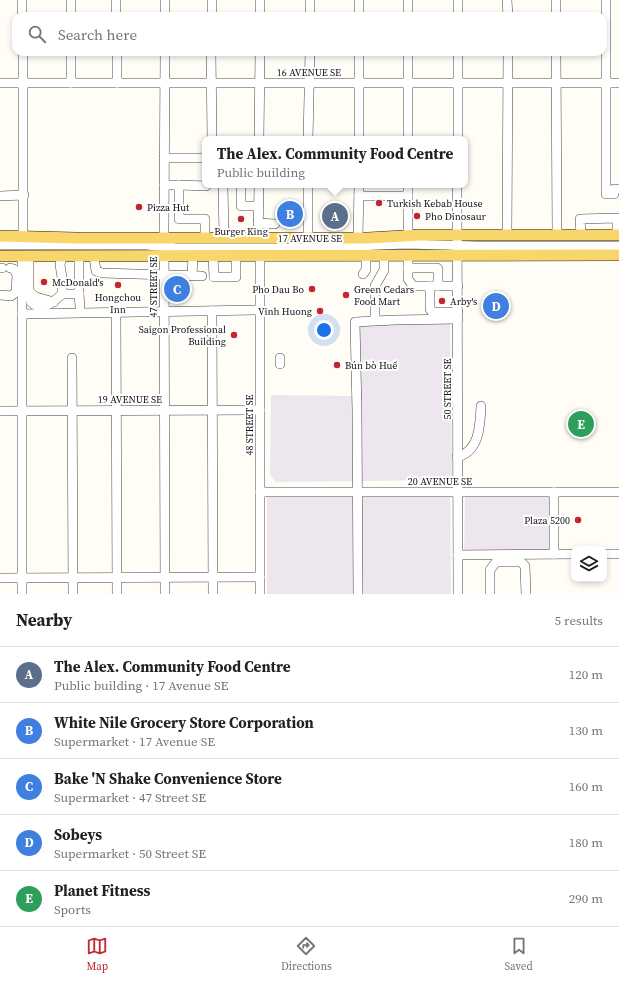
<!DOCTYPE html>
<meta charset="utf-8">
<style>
body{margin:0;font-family:"Source Serif 4",serif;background:#f2f2f2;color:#202124}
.controls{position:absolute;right:12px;bottom:12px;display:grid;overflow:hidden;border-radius:8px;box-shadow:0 2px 6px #0003}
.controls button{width:36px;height:36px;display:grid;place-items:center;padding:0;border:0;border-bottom:1px solid #e0e0e0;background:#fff;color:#202124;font:20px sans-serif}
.you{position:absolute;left:324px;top:330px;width:14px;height:14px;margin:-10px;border:3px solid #fff;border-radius:50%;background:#1a73e8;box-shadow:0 0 0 6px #1a73e833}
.badge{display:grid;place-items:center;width:26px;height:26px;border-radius:50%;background:#c4262e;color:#fff;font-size:13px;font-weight:700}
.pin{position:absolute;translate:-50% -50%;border:2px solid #fff;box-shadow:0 1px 4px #0006}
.popup{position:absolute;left:202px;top:136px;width:266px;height:52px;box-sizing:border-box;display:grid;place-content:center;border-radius:8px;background:#fff;filter:drop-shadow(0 1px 3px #0005);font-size:13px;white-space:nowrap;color:#757577}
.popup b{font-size:15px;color:#202124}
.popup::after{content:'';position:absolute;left:50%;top:100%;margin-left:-8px;border:8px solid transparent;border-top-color:#fff}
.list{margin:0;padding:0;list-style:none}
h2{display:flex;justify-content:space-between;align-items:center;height:52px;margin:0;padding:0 16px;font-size:17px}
h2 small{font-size:13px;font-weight:400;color:#757577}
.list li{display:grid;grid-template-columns:26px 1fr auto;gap:12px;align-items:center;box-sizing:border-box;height:56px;padding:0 16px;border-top:1px solid #e0e0e0}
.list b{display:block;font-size:15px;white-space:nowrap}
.list p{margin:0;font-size:13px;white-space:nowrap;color:#757577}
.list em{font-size:13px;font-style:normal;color:#757577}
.icon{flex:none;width:22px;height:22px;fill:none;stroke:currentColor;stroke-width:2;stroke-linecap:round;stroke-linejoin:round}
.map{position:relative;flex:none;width:619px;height:594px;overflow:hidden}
.search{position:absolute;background:#fff;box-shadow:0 2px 6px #0003;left:12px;right:12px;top:12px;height:44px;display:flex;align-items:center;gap:10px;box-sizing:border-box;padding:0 14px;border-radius:12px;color:#757577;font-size:15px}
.sheet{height:332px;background:#fff}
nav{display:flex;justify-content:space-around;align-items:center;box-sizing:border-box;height:56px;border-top:1px solid #e0e0e0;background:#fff;font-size:11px;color:#757577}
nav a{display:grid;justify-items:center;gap:2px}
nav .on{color:#c4262e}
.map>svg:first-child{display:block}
.industrial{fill:#eee6ef}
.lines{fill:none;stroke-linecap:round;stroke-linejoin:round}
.minor-casing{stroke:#444;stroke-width:10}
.major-casing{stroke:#222;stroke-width:12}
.path{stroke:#333;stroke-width:1;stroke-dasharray:4 2;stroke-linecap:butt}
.minor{stroke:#fff;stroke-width:9}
.major{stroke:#f9d66b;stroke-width:11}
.poi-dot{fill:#c4262e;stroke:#fff;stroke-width:1.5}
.labels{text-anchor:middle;stroke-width:4;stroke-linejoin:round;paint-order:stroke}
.street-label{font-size:10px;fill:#111;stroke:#fff}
.poi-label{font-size:10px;fill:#111;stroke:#fff;text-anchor:start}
</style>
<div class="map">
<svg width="619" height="594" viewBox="0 0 619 594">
<rect width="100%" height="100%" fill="#fffdf5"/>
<g class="industrial">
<path d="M354 324H450L452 480 276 482 270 475 271 395 354 396Z"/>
<path d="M554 492V554L464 558 465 496Z"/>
<path d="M450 496 451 594H267V497Z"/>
</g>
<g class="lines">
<defs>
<g id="minor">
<path d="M22 0V16"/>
<path d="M71 0V16"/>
<path d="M116 0V16"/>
<path d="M260 0V16"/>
<path d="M310 0V16"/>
<path d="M359 0V16"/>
<path d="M408 0V16"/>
<path d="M458 0V16"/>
<path d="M507 0 508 16"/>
<path d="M556 0V16"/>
<path d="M606 0V194H614V189H619"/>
<path d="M165 16V0"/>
<path d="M212 16V0"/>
<path d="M23 52V236"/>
<path d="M71 52V83"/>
<path d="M117 52V83"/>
<path d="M211 52 212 139"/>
<path d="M359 52V139"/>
<path d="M408 52V139"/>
<path d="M458 52V139"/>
<path d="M556 52 557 235"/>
<path d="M0 83H619"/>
<path d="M259 139 260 52"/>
<path d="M308 139 310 52"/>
<path d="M164 158H201L205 157"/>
<path d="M164 185H179V219H205V238"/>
<path d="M179 185 206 186"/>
<path d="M223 185 224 238"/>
<path d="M241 185V206H258"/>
<path d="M457 185 458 594"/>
<path d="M0 196 24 195"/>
<path d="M359 196H408"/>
<path d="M258 223 275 224"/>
<path d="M408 235V185"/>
<path d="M507 235 508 52"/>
<path d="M581 235 580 219 617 218V235"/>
<path d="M258 238 259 185"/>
<path d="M308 238V185"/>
<path d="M358 238 359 185"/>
<path d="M0 245H147L177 248H304L406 244 477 246H619"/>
<path d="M408 255V279L413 286H458"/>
<path d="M29 256V292L31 302C41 312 54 302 62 294H79L80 307"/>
<path d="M62 256 60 265 62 277V294"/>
<path d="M79 256V294"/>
<path d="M94 256 96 271 102 273 202 276"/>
<path d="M213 256 214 277H236V256"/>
<path d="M260 256V594"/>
<path d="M0 268H2"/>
<path d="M408 268H437L438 269V286"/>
<path d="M363 274 366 270V255"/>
<path d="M192 276 193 256"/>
<path d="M430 286V309L432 312H458"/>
<path d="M29 292 36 297 54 302"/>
<path d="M0 295 11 296 16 292 17 275 14 269 10 268"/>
<path d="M212 311 213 594"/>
<path d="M116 312 117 594"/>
<path d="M22 314 260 310"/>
<path d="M375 320V286L384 270V255"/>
<path d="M72 358 73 594"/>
<path d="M280 364V358"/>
<path d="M0 411 260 410"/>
<path d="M457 457C480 451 480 425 481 406"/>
<path d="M260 492H619"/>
<path d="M554 492V554"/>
<path d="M604 554H619"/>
<path d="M458 555 574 554"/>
<path d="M0 578 260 577"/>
<path d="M22 594V256"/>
<path d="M165 594 164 228 165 52"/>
<path d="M358 594 357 411 355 322 395 320 458 319"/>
<path d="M490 594V570L496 562H521L525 566 526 594"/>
</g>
<g id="major">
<path d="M0 236 76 238H368L420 235H619"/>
<path d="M0 256 619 255"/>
</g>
</defs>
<use href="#minor" class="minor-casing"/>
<use href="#major" class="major-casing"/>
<path class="path" d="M399 290H406"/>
<use href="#minor" class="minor"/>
<use href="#major" class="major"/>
</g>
<g class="poi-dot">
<circle cx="379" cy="203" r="4"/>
<circle cx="139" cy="207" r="4"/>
<circle cx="417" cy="216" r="4"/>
<circle cx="241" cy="219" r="4"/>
<circle cx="44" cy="282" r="4"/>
<circle cx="118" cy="285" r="4"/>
<circle cx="312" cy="289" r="4"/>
<circle cx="346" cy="295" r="4"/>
<circle cx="442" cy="301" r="4"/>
<circle cx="320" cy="311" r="4"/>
<circle cx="234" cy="335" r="4"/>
<circle cx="337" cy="365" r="4"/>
<circle cx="578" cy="520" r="4"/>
</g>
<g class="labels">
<g class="street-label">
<text x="309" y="76">16 AVENUE SE</text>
<text x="310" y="242">17 AVENUE SE</text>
<text transform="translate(153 287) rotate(-90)" y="4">47 STREET SE</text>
<text transform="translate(447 389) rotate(-90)" y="4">50 STREET SE</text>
<text x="130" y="403">19 AVENUE SE</text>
<text transform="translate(249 425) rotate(-90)" y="4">48 STREET SE</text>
<text x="440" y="485">20 AVENUE SE</text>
</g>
<g class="poi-label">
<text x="387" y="207">Turkish Kebab House</text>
<text x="147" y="211">Pizza Hut</text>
<text x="425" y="220">Pho Dinosaur</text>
<text x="241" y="235" text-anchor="middle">Burger King</text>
<text x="52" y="286">McDonald's</text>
<text x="304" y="293" text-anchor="end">Pho Dau Bo</text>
<text x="354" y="293">Green Cedars<tspan x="354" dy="12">Food Mart</tspan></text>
<text x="118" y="301" text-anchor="middle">Hongchou<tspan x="118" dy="12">Inn</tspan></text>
<text x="450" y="305">Arby's</text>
<text x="312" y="315" text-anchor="end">Vinh Huong</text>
<text x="226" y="333" text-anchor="end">Saigon Professional<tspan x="226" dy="12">Building</tspan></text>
<text x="345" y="369">Bún bò Huế</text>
<text x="570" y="524" text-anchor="end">Plaza 5200</text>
</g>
</g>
</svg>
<div class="controls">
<button><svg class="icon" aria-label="layers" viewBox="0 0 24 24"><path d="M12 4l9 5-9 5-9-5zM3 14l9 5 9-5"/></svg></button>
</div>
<div class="you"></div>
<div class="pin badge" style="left:335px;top:216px;background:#5c6f8a">A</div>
<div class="popup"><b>The Alex. Community Food Centre</b>Public building</div>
<div class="pin badge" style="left:290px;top:214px;background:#3f7fe0">B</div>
<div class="pin badge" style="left:177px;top:289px;background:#3f7fe0">C</div>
<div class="pin badge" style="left:496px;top:306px;background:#3f7fe0">D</div>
<div class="pin badge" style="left:581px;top:424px;background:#2e9e5b">E</div>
<div class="search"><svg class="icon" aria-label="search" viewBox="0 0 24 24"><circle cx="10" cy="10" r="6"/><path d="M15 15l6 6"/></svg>Search here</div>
</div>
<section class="sheet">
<h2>Nearby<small>5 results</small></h2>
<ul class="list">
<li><span class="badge" style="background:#5c6f8a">A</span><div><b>The Alex. Community Food Centre</b><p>Public building · 17 Avenue SE</p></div><em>120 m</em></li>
<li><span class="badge" style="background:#3f7fe0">B</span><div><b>White Nile Grocery Store Corporation</b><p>Supermarket · 17 Avenue SE</p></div><em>130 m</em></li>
<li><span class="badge" style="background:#3f7fe0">C</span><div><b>Bake 'N Shake Convenience Store</b><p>Supermarket · 47 Street SE</p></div><em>160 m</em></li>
<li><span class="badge" style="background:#3f7fe0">D</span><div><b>Sobeys</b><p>Supermarket · 50 Street SE</p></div><em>180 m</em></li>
<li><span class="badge" style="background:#2e9e5b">E</span><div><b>Planet Fitness</b><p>Sports</p></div><em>290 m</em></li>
</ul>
</section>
<nav>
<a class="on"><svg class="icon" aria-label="map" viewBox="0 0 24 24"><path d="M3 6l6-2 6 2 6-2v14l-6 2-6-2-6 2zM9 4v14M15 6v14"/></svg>Map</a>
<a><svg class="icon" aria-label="directions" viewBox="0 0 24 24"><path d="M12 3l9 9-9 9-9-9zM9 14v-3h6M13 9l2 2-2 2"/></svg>Directions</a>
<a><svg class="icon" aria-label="saved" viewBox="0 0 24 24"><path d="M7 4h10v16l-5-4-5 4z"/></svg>Saved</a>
</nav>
